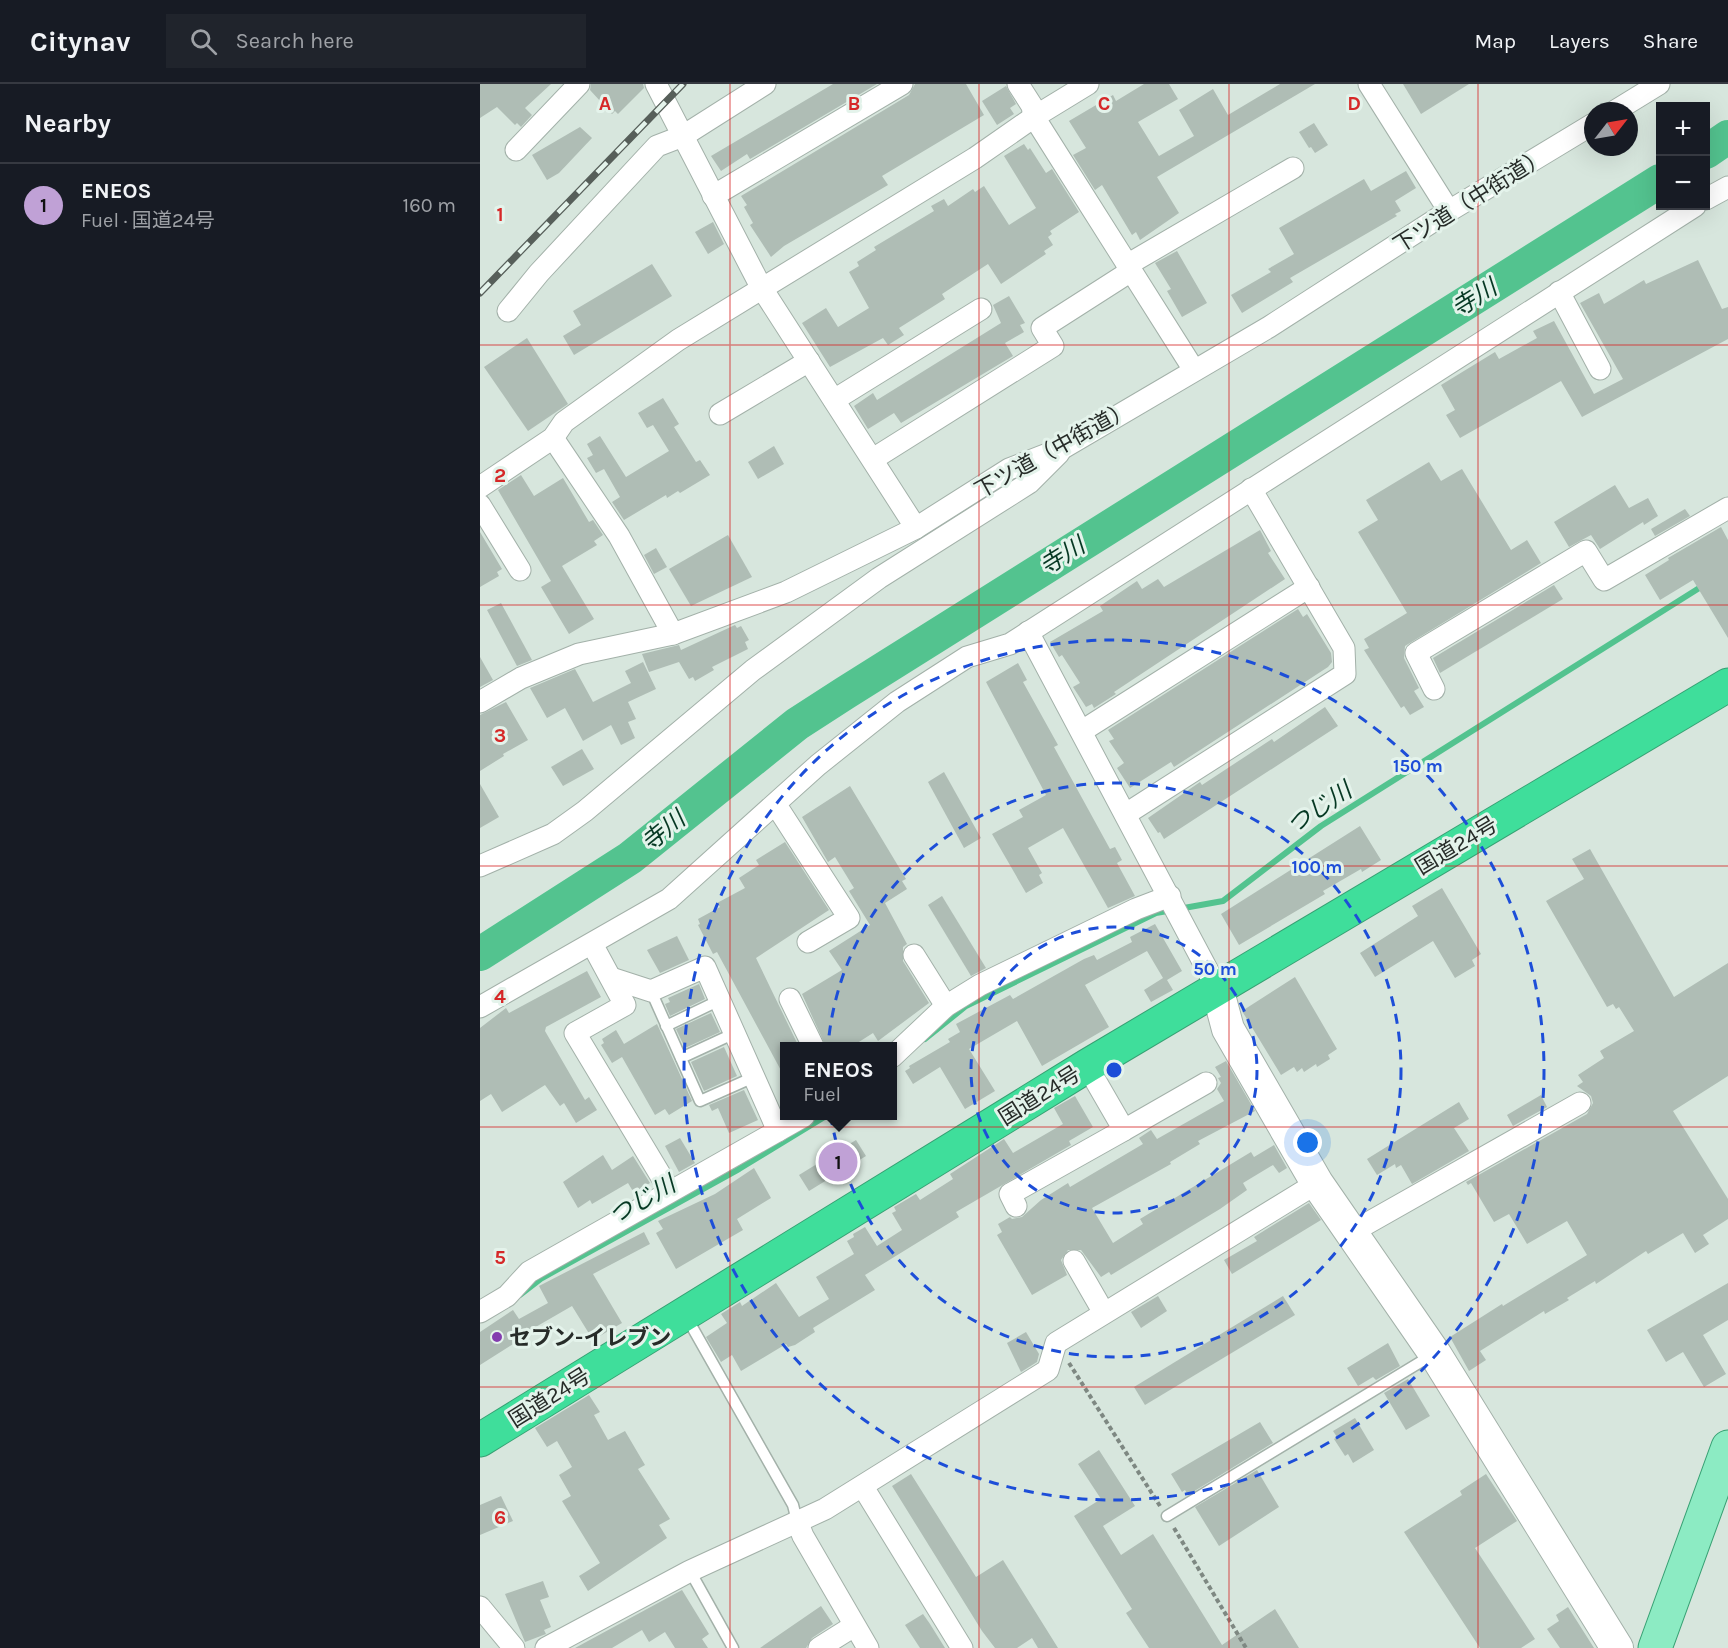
<!DOCTYPE html>
<meta charset="utf-8">
<style>
body{margin:0;font-family:Karla,"Noto Sans JP",sans-serif;background:#20242c;color:#f1f3f6}
.controls{position:absolute;right:18px;top:18px;display:grid;overflow:hidden;border-radius:0px;box-shadow:0 6px 24px #0002}
.controls button{width:54px;height:54px;display:grid;place-items:center;padding:0;border:0;border-bottom:2px solid #363941;background:#171b24;color:#f1f3f6;font:30px sans-serif}
.compass{position:absolute;left:1104px;top:18px;width:54px;height:54px;border-radius:50%;background:#171b24;box-shadow:0 6px 24px #0002;rotate:59deg}
.you{position:absolute;left:828px;top:1059px;width:21px;height:21px;margin:-15px;border:4px solid #fff;border-radius:50%;background:#1a73e8;box-shadow:0 0 0 9px #1a73e833}
.badge{display:grid;place-items:center;width:39px;height:39px;border-radius:50%;background:#c0a1d6;color:#111;font-size:20px;font-weight:700}
.pin{position:absolute;translate:-50% -50%;border:3px solid #fff;box-shadow:0 2px 6px #0006}
.popup{position:absolute;left:300px;top:958px;width:117px;height:78px;box-sizing:border-box;display:grid;place-content:center;border-radius:0px;background:#171b24;filter:drop-shadow(0 2px 4px #0005);font-size:20px;white-space:nowrap;color:#9ea1a6}
.popup b{font-size:22px;color:#f1f3f6}
.popup::after{content:'';position:absolute;left:50%;top:100%;margin-left:-12px;border:12px solid transparent;border-top-color:#171b24}
.list{margin:0;padding:0;list-style:none}
h2{display:flex;justify-content:space-between;align-items:center;height:78px;margin:0;padding:0 24px;font-size:26px}
h2 small{font-size:20px;font-weight:400;color:#9ea1a6}
.list li{display:grid;grid-template-columns:39px 1fr auto;gap:18px;align-items:center;box-sizing:border-box;height:84px;padding:0 24px;border-top:2px solid #363941}
.list b{display:block;font-size:22px;white-space:nowrap}
.list p{margin:0;font-size:20px;white-space:nowrap;color:#9ea1a6}
.list em{font-size:20px;font-style:normal;color:#9ea1a6}
.icon{flex:none;width:33px;height:33px;fill:none;stroke:currentColor;stroke-width:2;stroke-linecap:round;stroke-linejoin:round}
.map{position:relative;flex:none;width:1248px;height:1564px;overflow:hidden}
header{display:flex;align-items:center;gap:36px;box-sizing:border-box;height:84px;padding:0 30px;background:#171b24;border-bottom:2px solid #363941}
header strong{font-size:28px}
nav{display:flex;gap:33px;margin-inline-start:auto;font-size:21px}
.search{width:420px;height:54px;background:#20242c;display:flex;align-items:center;gap:15px;box-sizing:border-box;padding:0 21px;border-radius:0px;color:#9ea1a6;font-size:22px}
main{display:flex}
aside{flex:1;background:#171b24}
.map>svg:first-child{display:block}
.lines{fill:none;stroke-linecap:round;stroke-linejoin:round}
.stream{stroke:#53c38f;stroke-width:6}
.river{stroke:#53c38f;stroke-width:34}
.building{fill:#afbdb5}
.lane-casing{stroke:#a3b1a9;stroke-width:13}
.street-casing{stroke:#a3b1a9;stroke-width:23}
.secondary-casing{stroke:#a3b1a9;stroke-width:34}
.primary-casing{stroke:#37a073;stroke-width:35}
.highway-casing{stroke:#37a073;stroke-width:35}
.path{stroke:#7e8882;stroke-width:4;stroke-dasharray:4.5 3;stroke-linecap:butt}
.lane{stroke:#fff;stroke-width:10}
.street{stroke:#fff;stroke-width:21}
.secondary{stroke:#fff;stroke-width:32}
.primary{stroke:#8cebc3;stroke-width:33}
.highway{stroke:#3fde9b;stroke-width:33}
.rail-casing{stroke:#575f5a;stroke-width:7}
.rail{stroke:#e4f3eb;stroke-width:4.5;stroke-dasharray:14;stroke-linecap:butt}
.grid{fill:none;stroke:#d62828;stroke-width:1.5;stroke-opacity:0.55}
.ring{fill:none;stroke:#1d4ed8;stroke-width:3;stroke-dasharray:10 8}
.poi-dot{fill:#843caf;stroke:#e4f3eb;stroke-width:2}
.labels{text-anchor:middle;stroke-width:6;stroke-linejoin:round;paint-order:stroke}
.street-label{font-size:22px;fill:#272c29;stroke:#e4f3eb}
.poi-label{font-size:22px;font-weight:bold;fill:#272c29;stroke:#e4f3eb;text-anchor:start}
.water-label{font-size:24px;font-style:italic;fill:#073924;stroke:#e4f3eb}
.grid-label{font-size:20px;text-anchor:middle;font-weight:bold;fill:#d62828;stroke:#e4f3eb;stroke-width:6;stroke-linejoin:round;paint-order:stroke}
.centre{fill:#1d4ed8;stroke:#e4f3eb;stroke-width:3}
.ring-label{font-size:18px;text-anchor:middle;font-weight:bold;fill:#1d4ed8;stroke:#e4f3eb;stroke-width:6;stroke-linejoin:round;paint-order:stroke}
</style>
<header>
<strong>Citynav</strong>
<div class="search"><svg class="icon" aria-label="search" viewBox="0 0 24 24"><circle cx="10" cy="10" r="6"/><path d="M15 15l6 6"/></svg>Search here</div>
<nav><a>Map</a><a>Layers</a><a>Share</a></nav>
</header>
<main>
<aside>
<h2>Nearby<small></small></h2>
<ul class="list">
<li><span class="badge">1</span><div><b>ENEOS</b><p>Fuel · 国道24号</p></div><em>160 m</em></li>
</ul>
</aside>
<div class="map">
<svg width="1248" height="1564" viewBox="0 0 1248 1564">
<rect width="100%" height="100%" fill="#d7e6dd"/>
<g class="lines">
<g class="stream">
<path d="M445 955 486 922 676 829 743 817 841 742 1224 501"/>
<path d="M40 1211 62 1194 259 1085 346 1032"/>
</g>
<g class="river">
<path d="M1226 68 1248 53"/>
<path d="M0 870 150 774 317 640 365 609 1180 97"/>
</g>
</g>
<g class="building">
<path d="M0 0H71L45 24 52 31 41 43 37 39 35 41 17 23 0 34Z"/>
<path d="M111 0H163L164 4 138 30 135 27 132 30 110 6Z"/>
<path d="M353 0H397L270 75 267 70 241 87 231 72Z"/>
<path d="M435 0H486L504 31 402 92 408 101 304 162 291 173 270 141 273 139 264 123 267 121 261 112 429 11Z"/>
<path d="M664 0H689L698 15 658 38 679 72 714 52 699 26 733 5 748 31 800 0H835L677 93 699 129 660 156 656 148 652 151 622 101 615 106 593 71 606 64 589 37 633 11 636 17Z"/>
<path d="M923 0H989L941 30Z"/>
<path d="M526 2 536 20 530 24 534 30 517 41 502 17Z"/>
<path d="M834 39 848 61 835 69 831 63 829 64 819 48Z"/>
<path d="M100 43 112 54 79 89 67 96 52 71Z"/>
<path d="M544 60 548 66 550 64 566 89 572 85 599 128 570 147 572 150 568 153 573 161 564 167 566 170 521 200 508 180 462 210 465 215 419 244 424 251 408 261 403 254 350 283 322 239 346 224 358 243 389 224 369 188 379 182 377 178 396 166 394 163 454 127 451 122 464 115 468 122 493 105 495 108 504 102 529 141 556 124 524 72Z"/>
<path d="M926 87 936 104 915 117 921 127 915 130 917 132 810 194 813 198 762 229 751 211 791 188 788 185 814 170 799 144 884 95 891 107Z"/>
<path d="M233 138 244 160 228 170 215 148Z"/>
<path d="M697 167 727 219 702 233 687 207 691 205 675 179Z"/>
<path d="M1218 176 1242 225 1248 223V255L1102 333 1081 297 980 354 966 331 975 326 961 301 1015 268 1019 275 1057 254 1053 247 1074 237 1114 310 1143 295 1100 219 1119 209 1124 220 1164 196 1166 200Z"/>
<path d="M172 180 192 212 94 271 83 252 101 241 93 227Z"/>
<path d="M529 212 545 239 540 241 544 248 525 259 533 272 421 339 414 329 388 345 374 322 393 309 397 316 521 239 513 221Z"/>
<path d="M47 254 88 320 48 347 4 283Z"/>
<path d="M183 314 199 340 194 343 216 378 220 376 230 391 200 409 198 407 187 414 186 411 144 436 132 418 140 413 124 385 116 389 107 374 113 371 107 360 120 352 146 393 164 382 189 367 173 341 167 344 158 329Z"/>
<path d="M294 362 304 380 278 395 268 378Z"/>
<path d="M949 378 961 397 982 385 1031 466 1047 456 1061 479 925 562 924 574 939 604 934 607 944 623 930 631 924 622 921 624 884 566 889 564 884 555 927 529 878 448 898 436 886 416Z"/>
<path d="M41 391 54 412 83 394 109 438 113 436 123 451 114 457 117 461 82 482 114 535 89 550 61 503 71 497 18 406Z"/>
<path d="M1135 401 1149 424 1168 414 1178 432 1164 441 1163 438 1120 465 1111 451 1089 463 1074 438Z"/>
<path d="M1205 425 1210 432 1175 452 1171 445Z"/>
<path d="M1241 443 1248 456V554L1213 496 1180 516 1165 491 1189 476 1188 474Z"/>
<path d="M780 446 791 467 788 469 805 495 634 608 636 610 614 624 612 620 606 623 593 603 600 599 582 571 579 573 570 558 623 527 620 522 657 497 662 505 678 495 684 503Z"/>
<path d="M0 448 22 485 17 488 19 492 0 503Z"/>
<path d="M248 451 272 493 211 522 189 485Z"/>
<path d="M176 464 187 483 174 490 164 471Z"/>
<path d="M1074 501 1083 515 960 589 953 574Z"/>
<path d="M21 519 52 576 37 582 7 526Z"/>
<path d="M818 525 823 533 827 530 851 569 852 578 848 583 694 683 691 678 650 704 637 684 644 679 629 657 634 655 628 646Z"/>
<path d="M255 541 257 544 261 542 269 556 265 558 268 565 232 583 234 586 215 597 213 593 209 595 199 578 169 588 162 570 199 561 201 566Z"/>
<path d="M0 573 13 596 0 603Z"/>
<path d="M163 578 176 605 148 618 156 635 148 638 155 654 141 661 131 641 103 657 85 624 67 634 50 604 95 585 113 618 151 599 145 587Z"/>
<path d="M538 579 547 596 543 598 578 661 574 663 630 765 635 763 642 776 637 779 655 812 628 824 583 744 548 764 562 789 559 791 563 799 546 809 512 750 543 733 539 726 566 711 506 598Z"/>
<path d="M26 618 48 656 23 670 24 672 0 687V631Z"/>
<path d="M845 623 858 642 684 755 680 748 678 749 668 734 720 698 722 701 792 655 794 658Z"/>
<path d="M102 665 114 685 83 702 71 683Z"/>
<path d="M464 688 501 754 484 764 448 698Z"/>
<path d="M0 700 19 733 0 744Z"/>
<path d="M370 702 426 795 422 797 427 805 405 819 427 860 423 863V877L449 919 398 957 393 949 371 963H346L322 910 362 886 349 867 390 841 369 807 374 804 355 773 348 778 322 733Z"/>
<path d="M880 742 901 776 882 788 881 785 843 807 845 810 759 861 741 830Z"/>
<path d="M305 758 349 826 276 874 319 963H304V992L237 868 233 870 218 841 220 840 218 835 240 823 237 819 265 804 259 794 279 781 276 776Z"/>
<path d="M1110 765 1194 913 1248 879V992L1193 1027 1248 1115V1135L1223 1151 1229 1160 1215 1169 1203 1149 1168 1170 1166 1167 1116 1200 1115 1197 1087 1214 1089 1216 1065 1230 1064 1227 1000 1267 1006 1276 989 1287 970 1253 1022 1220 1023 1222 1107 1171 1087 1137 1047 1160 1029 1130 1014 1138 991 1099 988 1101 986 1098 1107 1030 1113 1019 1111 1012 1097 1002 1103 998 1098 991 1124 974 1120 967 1154 947 1139 923 1136 925 1133 920 1127 923 1066 817 1104 795 1092 775Z"/>
<path d="M962 804 1001 870 992 876 995 882 975 894 953 857 895 893 880 869 938 832 932 822Z"/>
<path d="M462 812 506 884 491 892 448 821Z"/>
<path d="M675 840 702 887 687 896 693 906 671 918 664 906 683 894 667 867 605 901 629 943 562 982 537 937 489 965 515 1007 485 1025 460 983 433 1000 425 987 430 984 429 982 470 958 468 955 480 948 476 940 530 911 533 915 604 875 614 871 617 876 652 858 650 853Z"/>
<path d="M197 852 209 876 180 889 167 866Z"/>
<path d="M107 887 121 913 66 943 65 947 105 1016 109 1013 117 1026 96 1039 84 1019 80 1022 65 1001 22 1028 11 1010 0 1017V944L26 924 29 929Z"/>
<path d="M815 893 857 965 848 971 850 975 837 983 836 980 824 988 822 984 817 988 814 983 801 991 762 927Z"/>
<path d="M219 900 225 915 190 932 185 920 190 918 188 914Z"/>
<path d="M231 929 240 948 205 964 196 945Z"/>
<path d="M177 940 212 1017 189 1031 185 1025 175 1031 142 973 132 979 121 961 124 959 122 955 136 946 144 960Z"/>
<path d="M244 963 257 992 224 1007 211 978Z"/>
<path d="M746 977 775 1027 718 1057 720 1060 690 1078 691 1080 612 1124 633 1159 663 1140 660 1135 771 1068 774 1073 794 1061 807 1084 799 1089 793 1081 763 1099 767 1106 740 1125 631 1191 629 1188 621 1193 601 1166H588L581 1176 587 1191 552 1211 517 1151 522 1148 518 1140 530 1133 532 1135 542 1133 561 1116 588 1099 590 1103 663 1060 659 1054 671 1046 677 1055 744 1017 737 1005 741 999 738 994 741 993 735 983Z"/>
<path d="M264 1006 278 1036 249 1049 238 1024 232 1027 229 1021Z"/>
<path d="M1061 1011 1067 1023 1033 1042 1027 1031Z"/>
<path d="M595 1012 613 1043 589 1057 591 1061 476 1128 479 1133 385 1191 395 1206 333 1244 335 1248 315 1261 308 1263 306 1260 261 1287 252 1271 241 1278 226 1253 247 1239 241 1230 260 1218 262 1222 296 1199 319 1233 349 1215 336 1193 374 1170 367 1157 374 1153 373 1150 385 1143 397 1162 422 1146 412 1129 416 1127 414 1123 436 1110 440 1116 473 1095 470 1090 524 1055 533 1069 583 1040 574 1024Z"/>
<path d="M979 1018 989 1035 974 1044 989 1067 932 1100 921 1081 916 1084 915 1080 897 1091 887 1075Z"/>
<path d="M200 1054 215 1079 199 1088 185 1062Z"/>
<path d="M376 1056 386 1072 329 1107 319 1091Z"/>
<path d="M123 1071 132 1086 153 1072 170 1099 154 1109 148 1099 112 1120 110 1116 98 1124 83 1098Z"/>
<path d="M274 1084 291 1114 257 1135 263 1146 196 1185 176 1149 183 1145 178 1137 235 1110Z"/>
<path d="M829 1119 841 1136 752 1190 744 1176 777 1157 774 1153Z"/>
<path d="M164 1148 170 1160 113 1190 142 1239 113 1256 92 1222 47 1248 49 1250 0 1281V1248L33 1226 39 1235 68 1219 59 1202Z"/>
<path d="M1248 1199V1236L1223 1251 1246 1290 1224 1303 1203 1268 1186 1278 1167 1246Z"/>
<path d="M678 1212 687 1227 661 1244 651 1228Z"/>
<path d="M803 1212 815 1231 665 1321 654 1303Z"/>
<path d="M546 1248 559 1270 557 1278 541 1288 527 1259Z"/>
<path d="M908 1259 920 1282 896 1296 893 1293 878 1302 867 1284Z"/>
<path d="M928 1295 950 1332 926 1346 904 1309Z"/>
<path d="M109 1311 120 1328 114 1331 128 1356 145 1347 165 1381 158 1385 190 1435 179 1441 187 1454 108 1507 99 1492 120 1479 82 1417 91 1412 79 1391 92 1383 77 1357 67 1363 55 1344Z"/>
<path d="M875 1334 894 1366 873 1379 868 1370 865 1372 854 1355 857 1353 853 1347Z"/>
<path d="M780 1338 793 1359 708 1411 705 1406 702 1408 691 1390Z"/>
<path d="M619 1366 655 1422 623 1442 641 1471 673 1450 742 1561 795 1525 819 1564H669L646 1529 652 1525 594 1432 621 1415 598 1380Z"/>
<path d="M777 1386 799 1423 739 1462 715 1423Z"/>
<path d="M431 1390 496 1493 523 1476 578 1564H558L552 1554 537 1564H515L502 1547 412 1402Z"/>
<path d="M1006 1390 1037 1437 995 1464 1055 1555 1041 1564H1000L924 1448 982 1411 980 1407Z"/>
<path d="M21 1412 33 1437 0 1451V1421Z"/>
<path d="M63 1497 69 1513 60 1516 71 1543 64 1546 66 1550 45 1558 25 1510Z"/>
<path d="M202 1506 229 1550 222 1555 228 1564H195L185 1548 169 1558 162 1546 132 1564H95Z"/>
<path d="M341 1522 353 1540 332 1554 326 1564H280Z"/>
<path d="M1088 1523 1114 1564H1080L1067 1545 1079 1537 1076 1531Z"/>
<path d="M443 1530 450 1540 465 1564H440L425 1541Z"/>
</g>
<g class="lines">
<defs>
<g id="lane">
<path d="M171 907 220 1017 274 993"/>
<path d="M186 942 240 916"/>
<path d="M201 974 255 949"/>
<path d="M207 1234 313 1421 317 1437"/>
<path d="M687 1432 952 1271"/>
<path d="M210 1487 253 1564"/>
</g>
<g id="street">
<path d="M176 0 281 203 436 444"/>
<path d="M538 0 552 22 554 33 714 286"/>
<path d="M889 0 969 127"/>
<path d="M1135 27 1179 0"/>
<path d="M36 66 99 0"/>
<path d="M233 112 422 0"/>
<path d="M1226 115 1248 103"/>
<path d="M647 181 813 84"/>
<path d="M1079 208 1120 285"/>
<path d="M28 227 59 189 177 62 203 52 285 0"/>
<path d="M354 316 501 225"/>
<path d="M240 330 329 277"/>
<path d="M73 354 139 452 193 550"/>
<path d="M393 375 573 262 562 244 651 187"/>
<path d="M0 403 73 354 84 338 198 256 495 74 554 33 608 0"/>
<path d="M0 421 40 486"/>
<path d="M548 548 737 904"/>
<path d="M954 605 936 569 1106 467 1124 496 1248 424"/>
<path d="M0 618 41 594 99 570 193 550 306 508 436 444 529 385 583 364 789 243 969 127 1113 40"/>
<path d="M602 647 829 503"/>
<path d="M296 721 369 834 328 858"/>
<path d="M646 730 865 590 864 564 771 405"/>
<path d="M0 782 73 750 105 727 273 586 399 494 549 399 579 369"/>
<path d="M112 860 145 921 95 949 190 1107"/>
<path d="M434 871 466 922"/>
<path d="M131 894 171 907 225 883 298 1047"/>
<path d="M310 915 333 962"/>
<path d="M0 923 189 815 338 681 417 618 487 573 530 560 1215 122"/>
<path d="M412 973 466 922 500 901 656 825 690 812"/>
<path d="M644 1046 726 999"/>
<path d="M536 1122 530 1110 644 1046 607 982"/>
<path d="M872 1148 1100 1019"/>
<path d="M594 1177 624 1229"/>
<path d="M0 1228 27 1212 49 1188 324 1032"/>
<path d="M383 1403 482 1564"/>
<path d="M317 1437 323 1452 388 1564"/>
<path d="M0 1523 34 1564"/>
<path d="M66 1564 210 1487 345 1425 568 1286 576 1259 837 1099"/>
<path d="M339 1564 374 1542"/>
</g>
<path id="secondary" d="M737 904 748 945 837 1099 955 1270 1137 1564"/>
<path id="primary" d="M1175 1564 1248 1363"/>
<path id="highway" d="M0 1356 607 982 1248 601"/>
</defs>
<use href="#lane" class="lane-casing"/>
<use href="#street" class="street-casing"/>
<use href="#secondary" class="secondary-casing"/>
<use href="#primary" class="primary-casing"/>
<use href="#highway" class="highway-casing"/>
<g class="path">
<path d="M589 1279 680 1422"/>
<path d="M694 1444 766 1564"/>
</g>
<use href="#lane" class="lane"/>
<use href="#street" class="street"/>
<use href="#secondary" class="secondary"/>
<use href="#primary" class="primary"/>
<use href="#highway" class="highway"/>
<defs>
<path id="rail" d="M0 209 203 0"/>
</defs>
<use href="#rail" class="rail-casing"/>
<use href="#rail" class="rail"/>
</g>
<path class="grid" d="M250 0V1564M499 0V1564M749 0V1564M998 0V1564M0 261H1248M0 521H1248M0 782H1248M0 1043H1248M0 1303H1248"/>
<g class="ring">
<circle cx="634" cy="986" r="143"/>
<circle cx="634" cy="986" r="287"/>
<circle cx="634" cy="986" r="430"/>
</g>
<circle class="poi-dot" cx="17" cy="1253" r="6"/>
<g class="labels">
<g class="street-label">
<text transform="translate(990 116) rotate(-32)" y="8">下ツ道（中街道）</text>
<text transform="translate(573 365) rotate(-29)" y="8">下ツ道（中街道）</text>
<text transform="translate(976 761) rotate(-31)" y="8">国道24号</text>
<text transform="translate(559 1011) rotate(-32)" y="8">国道24号</text>
<text transform="translate(69 1313) rotate(-32)" y="8">国道24号</text>
</g>
<g class="poi-label">
<text x="29" y="1261">セブン-イレブン</text>
</g>
<g class="water-label">
<text transform="translate(994 214) rotate(-32)" y="8">寺川</text>
<text transform="translate(582 472) rotate(-32)" y="8">寺川</text>
<text transform="translate(839 724) rotate(-34)" y="8">つじ川</text>
<text transform="translate(183 747) rotate(-39)" y="8">寺川</text>
<text transform="translate(162 1116) rotate(-30)" y="8">つじ川</text>
</g>
</g>
<g class="grid-label">
<text x="125" y="26">A</text>
<text x="374" y="26">B</text>
<text x="624" y="26">C</text>
<text x="874" y="26">D</text>
<text x="20" y="137">1</text>
<text x="20" y="398">2</text>
<text x="20" y="658">3</text>
<text x="20" y="919">4</text>
<text x="20" y="1180">5</text>
<text x="20" y="1440">6</text>
</g>
<circle cx="634" cy="986" r="9" class="centre"/>
<g class="ring-label">
<text x="938" y="688">150 m</text>
<text x="837" y="789">100 m</text>
<text x="735" y="891">50 m</text>
</g>
</svg>
<div class="controls">
<button>+</button>
<button>−</button>
</div>
<svg class="compass" viewBox="-18 -18 36 36"><path d="M0-13l5 13h-10z" fill="#e53935"/><path d="M0 13l5-13h-10z" fill="#9ea1a6"/></svg>
<div class="you"></div>
<div class="pin badge" style="left:358px;top:1078px">1</div>
<div class="popup"><b>ENEOS</b>Fuel</div>
</div>
</main>
